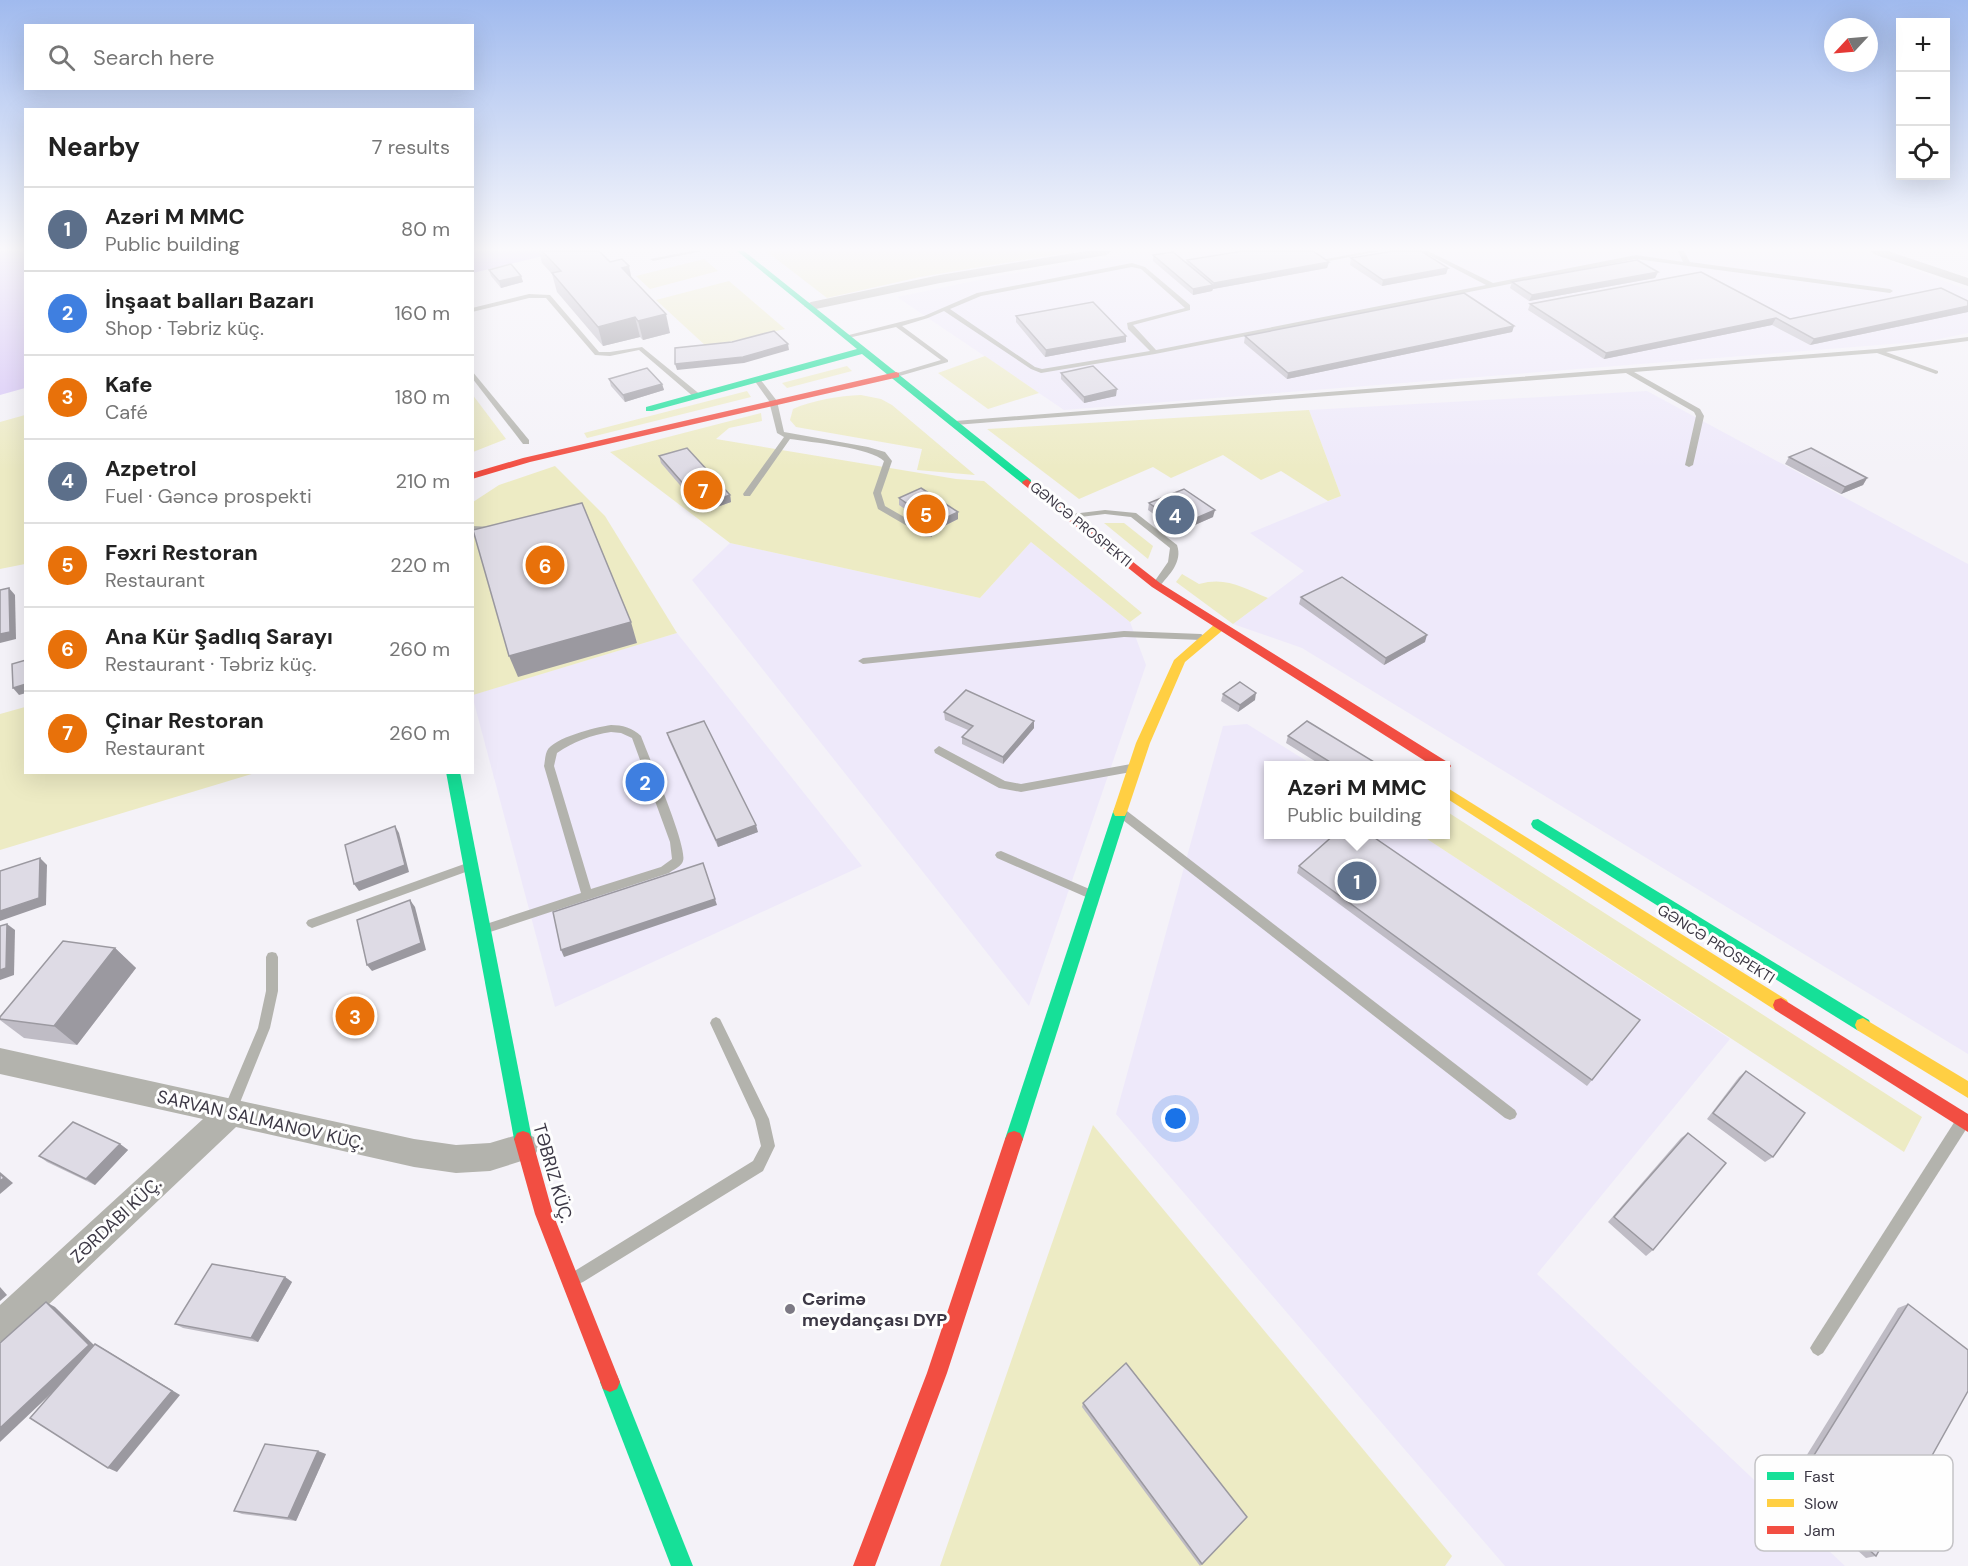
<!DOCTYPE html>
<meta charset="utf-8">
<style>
body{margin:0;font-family:"DM Sans",sans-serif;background:#f6f6f6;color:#222}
.controls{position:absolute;right:18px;top:18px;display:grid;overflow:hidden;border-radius:0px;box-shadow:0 6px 24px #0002}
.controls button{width:54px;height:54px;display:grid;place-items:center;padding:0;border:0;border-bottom:2px solid #e0e0e0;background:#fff;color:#222;font:30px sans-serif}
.compass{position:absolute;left:1824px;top:18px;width:54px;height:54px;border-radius:50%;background:#fff;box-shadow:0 6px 24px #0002;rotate:244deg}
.you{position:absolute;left:1176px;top:1119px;width:21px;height:21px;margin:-15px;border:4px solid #fff;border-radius:50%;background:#1a73e8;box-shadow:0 0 0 9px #1a73e833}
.badge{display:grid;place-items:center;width:39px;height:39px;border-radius:50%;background:#7c7984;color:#fff;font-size:20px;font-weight:700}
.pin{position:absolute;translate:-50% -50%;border:3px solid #fff;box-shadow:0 2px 6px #0006}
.popup{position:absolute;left:1264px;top:761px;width:186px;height:78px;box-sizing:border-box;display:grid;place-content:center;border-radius:0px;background:#fff;filter:drop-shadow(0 2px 4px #0005);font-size:20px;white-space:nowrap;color:#767676}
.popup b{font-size:22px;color:#222}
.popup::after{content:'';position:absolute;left:50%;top:100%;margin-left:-12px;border:12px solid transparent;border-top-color:#fff}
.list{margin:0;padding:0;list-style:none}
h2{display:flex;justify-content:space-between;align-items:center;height:78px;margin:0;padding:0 24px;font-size:26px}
h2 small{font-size:20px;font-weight:400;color:#767676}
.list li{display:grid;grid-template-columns:39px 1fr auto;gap:18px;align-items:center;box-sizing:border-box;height:84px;padding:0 24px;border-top:2px solid #e0e0e0}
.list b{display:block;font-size:22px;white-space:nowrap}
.list p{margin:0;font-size:20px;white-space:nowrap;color:#767676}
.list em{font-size:20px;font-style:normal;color:#767676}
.icon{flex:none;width:33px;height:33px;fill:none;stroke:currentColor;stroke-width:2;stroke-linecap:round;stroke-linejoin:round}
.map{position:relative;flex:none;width:1968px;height:1566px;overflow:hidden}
.search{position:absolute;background:#fff;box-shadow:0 6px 24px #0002;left:24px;top:24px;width:450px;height:66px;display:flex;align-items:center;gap:15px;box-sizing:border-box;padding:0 21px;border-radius:0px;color:#767676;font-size:22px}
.panel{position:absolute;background:#fff;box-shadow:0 6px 24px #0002;left:24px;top:108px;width:450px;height:666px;border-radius:0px}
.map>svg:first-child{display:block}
.built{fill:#eee9fa}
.green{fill:#edebc4}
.water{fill:#d5c3f7}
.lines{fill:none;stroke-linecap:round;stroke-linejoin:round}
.lane{fill:#b3b3ad;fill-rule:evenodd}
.street{fill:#b3b3ad;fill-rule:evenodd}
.fast{fill:#16e098;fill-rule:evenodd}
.slow{fill:#ffcf43;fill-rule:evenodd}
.jam{fill:#f24e42;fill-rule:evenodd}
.wall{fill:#bfbcc5}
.shaded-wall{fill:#9b99a0}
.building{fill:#dedbe5;stroke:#9b99a0;stroke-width:1.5}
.poi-dot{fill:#7c7984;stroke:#fefefe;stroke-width:2}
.labels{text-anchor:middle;stroke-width:6;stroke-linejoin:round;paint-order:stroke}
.far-street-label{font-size:14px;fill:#3c3845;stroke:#fefefe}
.street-label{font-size:15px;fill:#3c3845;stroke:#fefefe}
.near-street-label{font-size:18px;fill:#3c3845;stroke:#fefefe}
.near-poi-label{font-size:18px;font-weight:bold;fill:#3c3845;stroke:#fefefe;text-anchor:start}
.key{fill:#fefefe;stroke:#c4c3c6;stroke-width:1.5}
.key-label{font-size:16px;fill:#3c3845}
</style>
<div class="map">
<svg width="1968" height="1566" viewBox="0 0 1968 1566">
<rect width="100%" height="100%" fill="#f4f2f8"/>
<g class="built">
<path d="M1146 251H1163L1167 253 1183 251H1864L1968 290V333L1930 341 1064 410 897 297 998 276Z"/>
<path d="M1647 391 1968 564V1054L1302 648 1233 624 1304 571 1250 533 1341 496 1309 410Z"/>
<path d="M1031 542 1130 622 1146 665 1029 1006 692 580 730 543 980 598Z"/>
<path d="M677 633 862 866 555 1007 472 695Z"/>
<path d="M1247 724 1313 765 1268 766V834L1421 835 1730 1039 1537 1274 1845 1566H1505L1116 1114 1223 726Z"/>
</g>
<g class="green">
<path d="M766 251H1078L920 277 827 298Z"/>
<path d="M704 259 718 271 650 289 636 276Z"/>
<path d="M729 281 785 329 707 347 656 300Z"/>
<path d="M985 356 1039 393 988 409 938 373Z"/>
<path d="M847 366 852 371 787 388 782 383Z"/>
<path d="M747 391 751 397 587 438 584 433Z"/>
<path d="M472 394 506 439 473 452H472Z"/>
<path d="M861 395 881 399 892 405 975 475 917 470 922 449 796 427 790 420 793 409C813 400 839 396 861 395Z"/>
<path d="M1309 410 1341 496 1328 501 1281 471 1261 480 1223 455 1171 478 1153 467 1079 499 987 429Z"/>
<path d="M761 413 762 421 729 428 716 439 956 479 984 481 1142 613 1130 622 1031 542 980 598 730 543 610 452Z"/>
<path d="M25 415V564L0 569V422Z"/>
<path d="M555 466 605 516 677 633 473 695V502L499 485Z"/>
<path d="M1104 523H1124L1153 546 1148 559Z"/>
<path d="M1182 574 1199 584C1226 576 1244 588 1268 598L1233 624 1176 582Z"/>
<path d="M25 707 26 772 255 773 0 850V714Z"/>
<path d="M1446 811 1922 1117 1904 1152 1421 835 1446 834Z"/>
<path d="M1093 1125 1452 1556 1445 1566H940Z"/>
</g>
<g class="water">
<path d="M0 251H26L25 388 0 395Z"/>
<path d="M473 251H564L473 273Z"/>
</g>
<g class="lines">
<g class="lane">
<path d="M692 251H703L653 261 650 259Z"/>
<path d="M1369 251H1380L1324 262 1321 260Z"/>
<path d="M1421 251H1428L1493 283 1636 255 1683 262 1678 251H1684L1690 262 1890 289 1893 291 1890 293 1636 259 1155 354 1041 373 1031 369 944 311 928 318 902 326 948 360V362L896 377 893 375 894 374 941 360 896 327 848 338 845 336 924 316 977 293 1132 263 1145 267 1190 305V310L1133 325 1156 350 1486 285ZM1132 267 1141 269 1185 308 1127 323 1128 329 1150 351 1042 369 1035 367 950 309 981 296Z"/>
<path d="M529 294 550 295 599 352H610L642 347 702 396 695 398 639 350 610 356 595 355 546 298H529L472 312V308Z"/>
<path d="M1968 337V341L1886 352 1938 371V373L1936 374 1877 353 1634 372 1700 409 1704 416 1693 465 1689 467 1685 465 1696 416 1694 412 1626 373 955 425 951 423 955 421 1877 349Z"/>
<path d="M472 371 529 440V444H523L472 378Z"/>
<path d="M758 378 760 379 777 401 784 432 868 447 885 452 892 461 881 493 885 506 932 533V537H926L878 509 873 493 884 461C872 448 810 442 790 439L750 496H744L743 494 784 437 777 433 769 401 754 380Z"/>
<path d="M1105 510 1136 513 1177 545C1183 562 1169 575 1159 587H1153L1152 585 1168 562 1170 548 1131 517 1105 514 1072 518 1068 516 1072 514Z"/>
<path d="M472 526 493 527 497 529 493 531H472Z"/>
<path d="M1124 631 1201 634 1206 637 1201 640 1124 637 863 664 858 661 863 658Z"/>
<path d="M611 725C622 725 633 728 641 736 648 755 688 847 683 861 682 866 673 870 669 873L487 933 483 931 481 928 483 925 581 893 544 766C545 762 545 755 547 751 553 738 596 727 611 725ZM611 732 621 733 632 738 670 842 672 859 661 867 591 889 554 766 557 753C573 742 591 735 611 732Z"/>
<path d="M939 746 1005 781 1021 784 1131 764 1136 768 1131 772 1021 792 999 788 935 753 934 750Z"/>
<path d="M1123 810 1127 811 1515 1110 1517 1114 1515 1118 1510 1120 1505 1118 1119 817 1118 814 1119 811Z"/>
<path d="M1001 851 1094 891 1096 894 1094 897 1090 899 1086 897 997 858 995 855 997 852Z"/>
<path d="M467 863 471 864 473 867 471 870 312 928 308 926 306 923 308 920Z"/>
<path d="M272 952 276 953 278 957V991L270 1028 235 1115 230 1117 225 1115 223 1111 258 1028 266 991V957L268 953Z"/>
<path d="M716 1017 720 1019 769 1119 775 1146 763 1171 583 1282 578 1284 573 1282 571 1277 573 1272 753 1161 761 1146 755 1120 710 1023 712 1019Z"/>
<path d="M1960 1120 1965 1121 1967 1126 1965 1131 1823 1353 1818 1356 1813 1353 1810 1348 1813 1343 1955 1121Z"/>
</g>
<g class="street">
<path d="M1086 251H1112L1106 255 940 283 811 310 804 306 811 302 940 275Z"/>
<path d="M1871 251H1888L1968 278V286L1873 254Z"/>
<path d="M0 1048 414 1139 456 1145 490 1143 524 1133 534 1137 539 1147 534 1157 490 1171 456 1173 414 1167 236 1127 47 1306 12 1338 0 1342V1305L203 1119 0 1074Z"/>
</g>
<g class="fast">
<path d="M737 251H744L1031 480V484H1023L862 354 652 411H646V407L857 349Z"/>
<path d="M446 772H460L532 1139 529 1145 523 1147 517 1145 514 1139Z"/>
<path d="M1120 807 1125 808 1127 812 1023 1139 1020 1145 1014 1147 1008 1145 1005 1139 1113 812 1115 808Z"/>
<path d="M1538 819 1869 1020 1871 1025 1869 1030 1863 1032 1857 1030 1533 828 1531 824 1533 820Z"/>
<path d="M610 1372 617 1375 693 1566H671L600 1382 603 1375Z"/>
</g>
<g class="slow">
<path d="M1219 623 1225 627 1223 630 1185 662 1150 743 1127 812 1125 816H1115L1113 812 1136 743 1174 660 1215 624Z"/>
<path d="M1446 787 1787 1000 1789 1005 1787 1010 1781 1012 1775 1010 1446 798Z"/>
<path d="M1863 1018 1968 1081V1098L1857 1030 1855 1025 1857 1020Z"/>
</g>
<g class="jam">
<path d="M896 372 899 373V377L530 462 472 479V473L523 458Z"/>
<path d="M1027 479 1160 583 1449 763 1451 766 1449 769 1446 770V766H1433L1152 587 1023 484 1022 482Z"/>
<path d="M1781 998 1968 1114V1132L1775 1010 1773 1005 1775 1000Z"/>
<path d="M523 1131 529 1133 532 1139 553 1214 620 1382 617 1389 610 1392 603 1389 535 1214 514 1139 517 1133Z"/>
<path d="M1014 1131 1020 1133 1023 1139 947 1373 875 1566H853L927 1373 1005 1139 1008 1133Z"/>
</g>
</g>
<g class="wall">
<path d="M539 251H599L610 262 632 278 670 333 643 340 640 337 603 346 557 292 552 274 542 263Z"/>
<path d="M1153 255 1186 263 1187 260 1329 262 1327 268 1213 289 1212 291 1193 295 1153 261Z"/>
<path d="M1351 258 1448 268 1446 274 1382 286 1350 265Z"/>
<path d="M489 270 521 276 523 282 501 288 491 276Z"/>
<path d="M1658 272 1655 278 1529 301 1510 288 1512 282Z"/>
<path d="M1968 301V312L1810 345 1772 325 1604 359 1528 310 1530 304 1790 319Z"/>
<path d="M1016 316 1126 336V342L1045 357 1016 322Z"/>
<path d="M1514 326 1512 332 1287 379 1244 343 1245 336Z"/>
<path d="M1061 373 1116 396 1084 403 1061 379Z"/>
<path d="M609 379 662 384 664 390 625 402 611 386Z"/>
<path d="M659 456 730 495 731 502 703 512 661 463Z"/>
<path d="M1789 457 1867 478 1863 485 1841 494 1785 464Z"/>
<path d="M899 498 958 512V519L936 530 899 505Z"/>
<path d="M1149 503 1213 517 1179 532 1148 510Z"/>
<path d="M1301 597 1425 642 1384 665 1299 604Z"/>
<path d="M1223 694 1255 700 1238 712 1221 701Z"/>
<path d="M944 712 1034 728 1003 764 962 744V737L968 730 945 720Z"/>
<path d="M667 733 758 832 718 847 669 740Z"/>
<path d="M1288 736 1379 765H1321L1286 743Z"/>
<path d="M1299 866 1592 1080 1587 1086 1297 873Z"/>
<path d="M115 948 136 968 77 1045 24 1038 0 1020V1017Z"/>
<path d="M1746 1071 1773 1157 1765 1162 1707 1119 1739 1077Z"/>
<path d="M1688 1133 1653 1250 1646 1256 1608 1222 1681 1138Z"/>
<path d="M120 1144 128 1150 95 1185 47 1162 39 1156Z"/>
<path d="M285 1277 292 1282 258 1342 183 1328 175 1324Z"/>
<path d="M1908 1304 1876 1556 1866 1558 1787 1487 1898 1308Z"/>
<path d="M1083 1403 1247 1517 1200 1566 1082 1407Z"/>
<path d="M326 1454 296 1521 242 1514 234 1511Z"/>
</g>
<g class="shaded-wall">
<path d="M1329 262 1327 268 1213 289 1212 291 1193 295V289L1213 285 1214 283Z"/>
<path d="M629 266 633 285 622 268Z"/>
<path d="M1448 268 1446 274 1382 286 1383 280Z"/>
<path d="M1658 272 1655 278 1529 301 1532 295Z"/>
<path d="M521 276 523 282 501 288 499 281Z"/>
<path d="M1968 306V312L1810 345 1814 339Z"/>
<path d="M666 314 670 333 643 340 638 321Z"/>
<path d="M635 317 640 337 603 346 598 327Z"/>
<path d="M1776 318 1772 325 1604 359 1606 353Z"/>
<path d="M1514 326 1512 332 1287 379 1288 373Z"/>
<path d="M1126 336V342L1045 357 1046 350Z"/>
<path d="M788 344 789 350 744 363 677 370 675 364Z"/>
<path d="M662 384 664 390 625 402 623 395Z"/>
<path d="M1117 389 1116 396 1084 403V397Z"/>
<path d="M1867 478 1863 485 1841 494 1845 487Z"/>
<path d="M730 495 731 502 703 512 702 505Z"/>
<path d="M1215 510 1213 517 1179 532 1180 525Z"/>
<path d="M958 512V519L936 530 935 523Z"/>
<path d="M9 588 15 595 16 639 0 643V634Z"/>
<path d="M631 622 637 643 518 677 509 656Z"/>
<path d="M1427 635 1425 642 1384 665 1386 658Z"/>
<path d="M26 684V693L19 695 13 688Z"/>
<path d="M1256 693 1255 700 1238 712 1240 705Z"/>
<path d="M1034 721V728L1003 764V757Z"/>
<path d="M756 825 758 832 718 847 716 840Z"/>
<path d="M395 826 399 833 409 872 359 891 354 884Z"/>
<path d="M40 858 47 865 46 905 0 921V911Z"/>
<path d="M715 899 717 905 564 957 561 950Z"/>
<path d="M410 900 415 907 426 950 372 971 367 965Z"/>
<path d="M7 924 15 930 14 975 0 980V970Z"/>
<path d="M115 948 136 968 77 1045 54 1026Z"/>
<path d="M120 1144 128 1150 95 1185 86 1179Z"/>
<path d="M0 1172 13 1183 0 1194Z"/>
<path d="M285 1277 292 1282 258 1342 251 1338Z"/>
<path d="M0 1287 7 1295 0 1301Z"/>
<path d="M46 1302 55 1307 98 1349 0 1442V1428Z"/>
<path d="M95 1344 104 1349 180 1395 117 1472 108 1468Z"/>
<path d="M318 1451 326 1454 296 1521 288 1518Z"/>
</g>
<g class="building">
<path d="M542 251H599L610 262 622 259 629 266 622 268 666 314 638 321 635 317 598 327 552 273 561 271Z"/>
<path d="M1243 251H1313L1329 262 1214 283 1187 260Z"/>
<path d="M1394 251H1421L1448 268 1383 280 1351 258Z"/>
<path d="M1173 252 1213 285 1193 289 1153 255Z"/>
<path d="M1637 260 1658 272 1532 295 1512 282Z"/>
<path d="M511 264 521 276 499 281 489 270Z"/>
<path d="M1701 272 1790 319 1941 288 1968 301V306L1814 339 1776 318 1606 353 1530 304Z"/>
<path d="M1464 293 1514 326 1288 373 1245 336Z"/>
<path d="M1093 302 1126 336 1046 350 1016 316Z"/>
<path d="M774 331 788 344 743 357 675 364V348L732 342Z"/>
<path d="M1093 366 1117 389 1084 397 1061 373Z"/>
<path d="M647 368 662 384 623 395 609 379Z"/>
<path d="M687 448 730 495 702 505 659 456Z"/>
<path d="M1811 448 1867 478 1845 487 1789 457Z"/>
<path d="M921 488 958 512 935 523 899 498Z"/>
<path d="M1184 489 1215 510 1180 525 1149 503Z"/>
<path d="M582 503 631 622 509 656 473 530Z"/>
<path d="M1342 577 1427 635 1386 658 1301 597Z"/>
<path d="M9 588 10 632 0 634V590Z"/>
<path d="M26 660V684L13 688 12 664Z"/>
<path d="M1240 682 1256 693 1240 705 1223 694Z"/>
<path d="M966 690 1034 721 1003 757 962 737 973 726 944 712Z"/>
<path d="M704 721 756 825 716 840 667 733Z"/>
<path d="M1307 721 1379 765H1335L1288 736Z"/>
<path d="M395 826 405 865 354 884 345 845Z"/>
<path d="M1335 834H1369L1640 1020 1592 1080 1299 866Z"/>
<path d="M40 858 39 898 0 911V871Z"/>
<path d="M703 863 715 899 561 950 553 912Z"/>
<path d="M410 900 421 943 367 965 357 920Z"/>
<path d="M7 924 6 968 0 970V926Z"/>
<path d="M63 941 115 948 54 1026 0 1019V1017Z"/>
<path d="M1746 1071 1805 1113 1773 1157 1713 1113Z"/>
<path d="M73 1122 120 1144 86 1179 39 1156Z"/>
<path d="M1688 1133 1726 1163 1653 1250 1614 1217Z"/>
<path d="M0 1174 4 1178 0 1181Z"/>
<path d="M212 1264 285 1277 251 1338 175 1324Z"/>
<path d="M46 1302 89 1345 0 1428V1343Z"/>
<path d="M1908 1304 1968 1350V1391L1876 1556 1796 1484Z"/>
<path d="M95 1344 172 1391 108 1468 30 1418Z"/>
<path d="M1126 1363 1247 1517 1202 1564 1083 1403Z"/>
<path d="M265 1444 318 1451 288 1518 234 1511Z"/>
</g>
<linearGradient id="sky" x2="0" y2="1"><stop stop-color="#a0baee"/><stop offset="0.53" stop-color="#faf9fc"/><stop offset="1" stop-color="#faf9fc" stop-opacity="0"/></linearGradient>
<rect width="1968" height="470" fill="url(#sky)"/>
<circle class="poi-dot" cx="790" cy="1309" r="6"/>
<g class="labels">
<g class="far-street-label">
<text transform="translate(1081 524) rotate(39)" y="5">GƏNCƏ PROSPEKTI</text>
</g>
<g class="street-label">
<text transform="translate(1716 944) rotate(32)" y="5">GƏNCƏ PROSPEKTI</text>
</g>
<g class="near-street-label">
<text transform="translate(261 1120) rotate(13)" y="6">SARVAN SALMANOV KÜÇ.</text>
<text transform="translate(553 1173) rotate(74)" y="6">TƏBRIZ KÜÇ.</text>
<text transform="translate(116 1220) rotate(-43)" y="6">ZƏRDABI KÜÇ.</text>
</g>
<g class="near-poi-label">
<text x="802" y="1305">Cərimə<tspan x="802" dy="21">meydançası DYP</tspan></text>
</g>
</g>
<rect x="1755" y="1455" width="198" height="96" rx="9" class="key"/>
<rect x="1767" y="1472" width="27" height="8" fill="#16e098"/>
<rect x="1767" y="1499" width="27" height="8" fill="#ffcf43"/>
<rect x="1767" y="1526" width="27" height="8" fill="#f24e42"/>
<g class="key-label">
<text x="1804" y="1482">Fast</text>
<text x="1804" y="1509">Slow</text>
<text x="1804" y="1536">Jam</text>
</g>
</svg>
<div class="controls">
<button>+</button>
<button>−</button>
<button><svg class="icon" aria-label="locate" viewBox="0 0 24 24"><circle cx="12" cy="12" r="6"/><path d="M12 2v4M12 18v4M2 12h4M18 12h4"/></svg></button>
</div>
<svg class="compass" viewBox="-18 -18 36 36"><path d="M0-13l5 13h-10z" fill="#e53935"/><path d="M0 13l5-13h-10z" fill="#767676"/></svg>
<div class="you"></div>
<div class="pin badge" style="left:1357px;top:881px;background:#5c6f8a">1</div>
<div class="popup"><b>Azəri M MMC</b>Public building</div>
<div class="pin badge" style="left:645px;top:782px;background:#3f7fe0">2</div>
<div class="pin badge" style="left:355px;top:1016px;background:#e8710a">3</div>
<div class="pin badge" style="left:1175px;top:515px;background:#5c6f8a">4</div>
<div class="pin badge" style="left:926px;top:514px;background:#e8710a">5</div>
<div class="pin badge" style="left:545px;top:565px;background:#e8710a">6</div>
<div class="pin badge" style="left:703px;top:490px;background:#e8710a">7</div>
<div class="search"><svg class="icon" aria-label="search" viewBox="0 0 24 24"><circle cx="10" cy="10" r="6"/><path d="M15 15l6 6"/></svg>Search here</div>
<section class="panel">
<h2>Nearby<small>7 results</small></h2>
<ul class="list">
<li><span class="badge" style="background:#5c6f8a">1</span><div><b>Azəri M MMC</b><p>Public building</p></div><em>80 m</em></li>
<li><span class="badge" style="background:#3f7fe0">2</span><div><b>İnşaat balları Bazarı</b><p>Shop · Təbriz küç.</p></div><em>160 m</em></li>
<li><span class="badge" style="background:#e8710a">3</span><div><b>Kafe</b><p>Café</p></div><em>180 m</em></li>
<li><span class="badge" style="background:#5c6f8a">4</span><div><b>Azpetrol</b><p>Fuel · Gəncə prospekti</p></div><em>210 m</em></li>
<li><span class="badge" style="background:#e8710a">5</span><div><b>Fəxri Restoran</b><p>Restaurant</p></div><em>220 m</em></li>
<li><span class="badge" style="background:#e8710a">6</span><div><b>Ana Kür Şadlıq Sarayı</b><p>Restaurant · Təbriz küç.</p></div><em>260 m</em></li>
<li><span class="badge" style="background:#e8710a">7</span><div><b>Çinar Restoran</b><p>Restaurant</p></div><em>260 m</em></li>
</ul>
</section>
</div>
